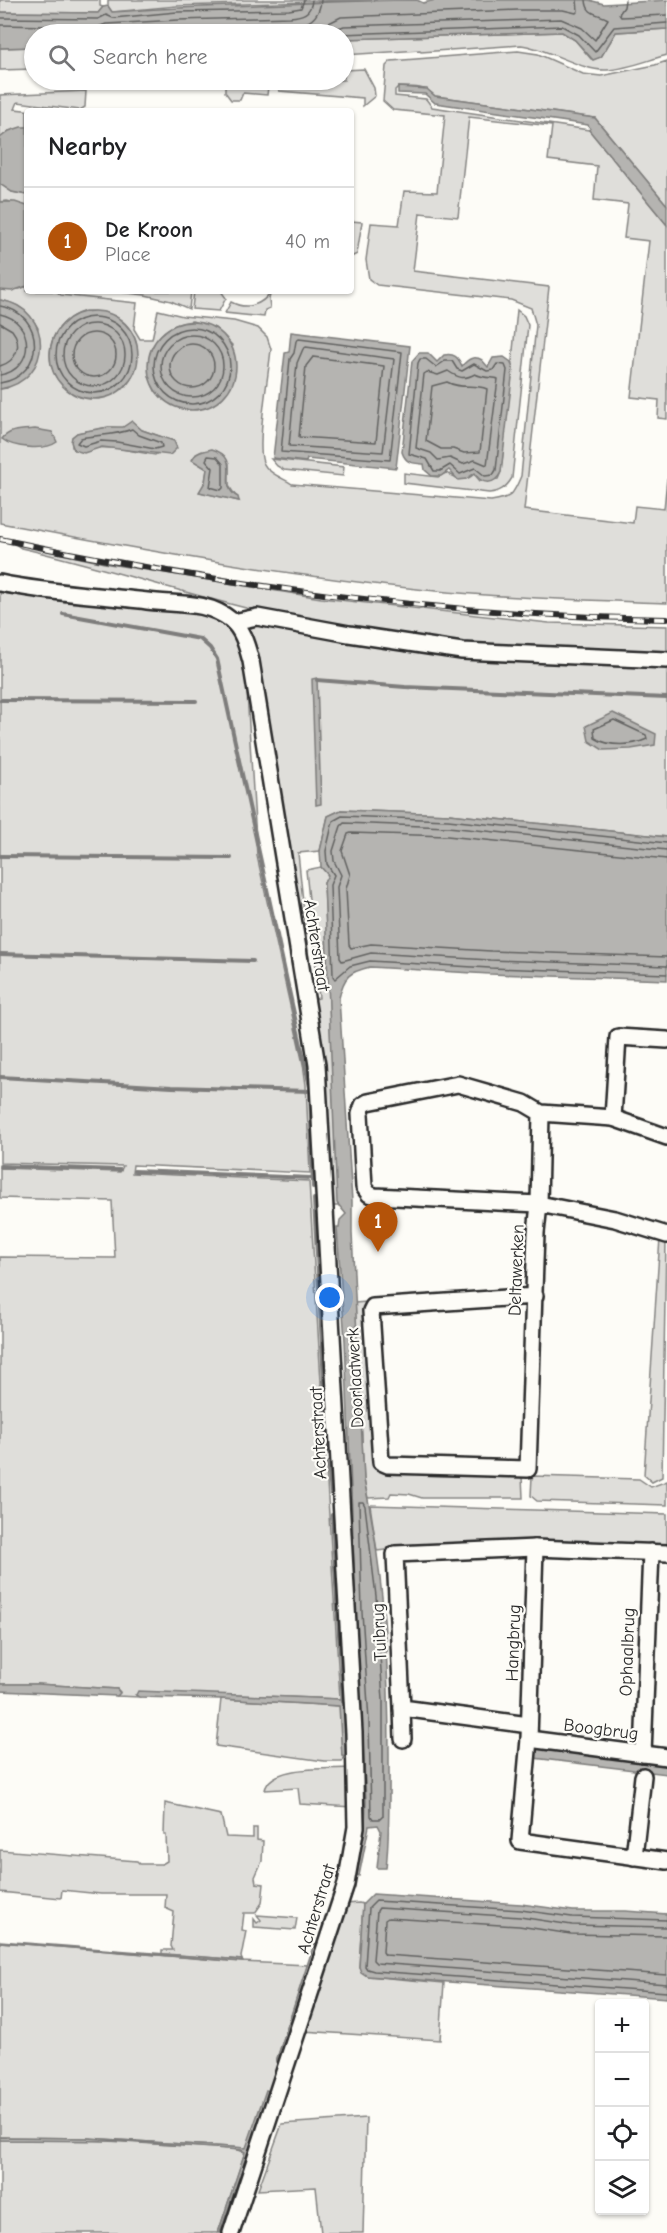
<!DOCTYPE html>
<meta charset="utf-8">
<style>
body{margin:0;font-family:"Comic Neue",sans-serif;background:#f6f6f6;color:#202124}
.controls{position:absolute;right:18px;bottom:18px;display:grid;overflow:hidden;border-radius:6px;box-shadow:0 2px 4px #0004}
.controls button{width:54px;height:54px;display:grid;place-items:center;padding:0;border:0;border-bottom:2px solid #e0e0e0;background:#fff;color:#202124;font:30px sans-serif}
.you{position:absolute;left:330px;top:1298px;width:21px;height:21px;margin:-15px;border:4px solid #fff;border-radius:50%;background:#1a73e8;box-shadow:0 0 0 9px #1a73e833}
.badge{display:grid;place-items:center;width:39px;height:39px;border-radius:50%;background:#b45309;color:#fff;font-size:20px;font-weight:700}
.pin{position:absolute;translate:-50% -50px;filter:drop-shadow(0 2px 3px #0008)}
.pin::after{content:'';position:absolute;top:32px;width:21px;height:18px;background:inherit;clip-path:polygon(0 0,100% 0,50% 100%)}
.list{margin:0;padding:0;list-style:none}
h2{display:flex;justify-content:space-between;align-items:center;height:78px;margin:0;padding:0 24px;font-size:26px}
h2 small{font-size:20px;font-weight:400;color:#757577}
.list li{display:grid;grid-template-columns:39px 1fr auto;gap:18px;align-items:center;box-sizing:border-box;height:108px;padding:0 24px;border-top:2px solid #e0e0e0}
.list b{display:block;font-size:22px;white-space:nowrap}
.list p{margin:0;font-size:20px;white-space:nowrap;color:#757577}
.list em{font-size:20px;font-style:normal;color:#757577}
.icon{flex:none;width:33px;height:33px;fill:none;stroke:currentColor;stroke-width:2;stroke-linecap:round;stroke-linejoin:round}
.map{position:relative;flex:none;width:667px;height:2233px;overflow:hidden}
.search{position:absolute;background:#fff;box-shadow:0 2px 4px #0004;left:24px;top:24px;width:330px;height:66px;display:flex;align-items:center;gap:15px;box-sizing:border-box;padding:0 21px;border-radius:33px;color:#757577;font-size:22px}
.panel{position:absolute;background:#fff;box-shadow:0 2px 4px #0004;left:24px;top:108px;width:330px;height:186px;border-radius:6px}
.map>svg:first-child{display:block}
.green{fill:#dfdeda;stroke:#858482;stroke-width:1.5;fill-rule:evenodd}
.water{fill:#b5b4b1;stroke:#7e7d7b;stroke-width:1.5}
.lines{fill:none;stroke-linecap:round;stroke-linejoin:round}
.shore{stroke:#626261;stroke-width:1.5}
.stream{stroke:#7e7d7b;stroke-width:4}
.minor-casing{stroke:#2b2b2b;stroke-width:20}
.minor{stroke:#fdfcf7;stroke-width:15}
.rail-casing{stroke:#2b2b2b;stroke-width:6}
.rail{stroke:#fdfcf7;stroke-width:4;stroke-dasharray:11;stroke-linecap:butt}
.labels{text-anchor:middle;stroke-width:4.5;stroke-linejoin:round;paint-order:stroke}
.street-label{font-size:18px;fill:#2b2b2b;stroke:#fdfcf7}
</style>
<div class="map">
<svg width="667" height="2233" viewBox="0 0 667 2233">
<rect width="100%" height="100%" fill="#fdfcf7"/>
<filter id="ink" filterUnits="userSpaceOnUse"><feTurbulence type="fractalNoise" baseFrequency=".0167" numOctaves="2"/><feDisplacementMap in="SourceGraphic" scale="12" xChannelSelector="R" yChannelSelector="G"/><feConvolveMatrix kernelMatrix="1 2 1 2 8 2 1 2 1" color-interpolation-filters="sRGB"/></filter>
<g filter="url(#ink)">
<g class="green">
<path d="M0 0H100V6L103 7 98 13 0 12Z"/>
<path d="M108 0H377L177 6 112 12 108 6Z"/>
<path d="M667 29V55C648 60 627 69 607 70 583 72 548 48 521 45L421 52 420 50 344 55V39L562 32 575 40 591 59 601 57 616 32Z"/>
<path d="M34 47V69L0 70V48Z"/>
<path d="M518 51 538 54 583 74 601 76 655 65 667 61V205L595 118 435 96C424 86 413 87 398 87L395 90V96L426 99 432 107 589 130 667 225V419L658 418 659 400 631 397 649 241 624 238 628 204 594 200 597 166 548 160 552 126 469 117 458 217 420 213 413 271 549 287 524 510 633 523 635 506 664 509 667 478V603C587 600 506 598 426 590 283 575 141 550 0 523V389L7 388 38 328C29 312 18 303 0 300V290L20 289 27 286V291H56L61 295 137 303 134 329 140 339H152L158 310 183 316 234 321 258 328 267 337 271 349C269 373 256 444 263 462 267 473 283 478 292 484L491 501C512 498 513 495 521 476L536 325 531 308 511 300 377 285 369 279 366 260 371 223 399 225 404 191 437 192 445 115 393 110 383 101 386 66 391 61ZM85 311C116 311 135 322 136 354 136 369 134 378 123 389L80 397C38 379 41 324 85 311ZM192 321 215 328 232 345 155 391C149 379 150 371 151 359 155 334 168 324 192 321ZM109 427 142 430 174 441 155 455 116 448 72 447V437L77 433ZM202 451 229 463V486L239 501 200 492 205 482 207 469 193 460 196 454Z"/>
<path d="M364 69 374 88 375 96 363 106V98L279 91V88L268 87 267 95 243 93 240 100H231L225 92V81L231 80H344V70Z"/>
<path d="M86 91 85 107 80 110 18 102 15 109 33 111H27V127L9 131 0 138V95Z"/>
<path d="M0 184 12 192 27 195V206L7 201 0 202Z"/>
<path d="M351 221 362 222 357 254 351 257Z"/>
<path d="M111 291H191L189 309 171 301 145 295Z"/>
<path d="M194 291H221L226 298 219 311 192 309Z"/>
<path d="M271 291 269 299 270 308 265 310 264 317 225 313 231 302C246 310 262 306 271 291Z"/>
<path d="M517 310 524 316 528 325 512 478C506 488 500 492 489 493L404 483V473L438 477 446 473C457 477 464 484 474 474L480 481 498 479 501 472Z"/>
<path d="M271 459 344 467 343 476 284 470 277 466Z"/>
<path d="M15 544 109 564 321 598 549 623 667 626V657C536 653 399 642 271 614 187 595 105 567 21 548Z"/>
<path d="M0 586 216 613 238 638 245 660 257 856 303 1064 306 1085 310 1173 133 1165 132 1173 309 1181 340 1699 235 1695H136L139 1697 117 1696 120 1692 117 1689 37 1684H0V1257L115 1258 112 1201 0 1198V1168L120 1172 123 1166 0 1163Z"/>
<path d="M260 623 309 631 667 664V837L449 814 341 810 328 816 320 851 298 853 312 989 248 634 251 628Z"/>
<path d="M321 867 328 875 324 883 338 1206H330L310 1000 319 998 306 870Z"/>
<path d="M660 1238 666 1239 662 1477 652 1482 644 1475Z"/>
<path d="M366 1302 375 1469 522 1476 523 1498H422L409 1494 391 1493 389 1497 368 1498 364 1480 355 1303Z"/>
<path d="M532 1476 639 1479 651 1487 667 1481V1505L537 1501 531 1496Z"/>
<path d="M370 1505 667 1514V1548L394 1549 377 1551Z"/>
<path d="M221 1699 340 1706 342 1756 344 1758 342 1761H324L216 1746Z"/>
<path d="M347 1768 353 1807 300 1804 298 1788 265 1790C270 1764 327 1770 347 1768Z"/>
<path d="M165 1803 221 1815 226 1837 253 1838V1828H257V1840L263 1841 262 1861 255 1877 256 1883 264 1884 262 1903 255 1913H244L242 1930 246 1931 241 1957 242 1960 162 1954V1950H173L171 1946 174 1912 165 1908 166 1894H101L62 1890 61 1898 0 1892V1850L137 1861 140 1864H162L167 1861 166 1835H164Z"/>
<path d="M359 1903 363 1904 359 1967 367 1976 444 1983 440 2040 303 2031 346 1904Z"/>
<path d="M257 1915 297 1918 295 1930 254 1927V1919L257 1923 261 1920Z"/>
<path d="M319 1940 321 1946 227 2233H220L257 2125 246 2148 87 2138 0 2137V1942L241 1962 308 1965 276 2061 279 2062Z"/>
<path d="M366 2118 363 2233H321L316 2187 258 2190 282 2124Z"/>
<path d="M76 2139 233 2149 245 2152 218 2233H0V2140Z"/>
</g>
<g class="water">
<path d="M417 0 423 3 435 0H589L604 4 667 0V29L616 32 601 57 593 60 575 40 562 32 344 39V34H34V47L0 48V12L98 13 103 7 108 6 112 12C171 7 229 6 287 4 331 2 373 0 417 0Z"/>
<path d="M398 87 427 89 435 96 595 118 667 205V225L589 130 590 128 588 125 435 103 425 94 398 93Z"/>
<path d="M21 127H27V195L12 192 0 184V138L9 131Z"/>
<path d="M0 202H15L27 206V286L12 291 0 290Z"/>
<path d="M0 300C54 308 54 381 0 389Z"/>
<circle cx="94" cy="355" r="44"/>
<circle cx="192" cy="366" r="44"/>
<path d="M291 332 410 346 396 468 307 459 306 462 273 458 285 353 289 352Z"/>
<path d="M419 353H428L437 362 444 355C454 353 458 357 462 366 468 359 474 355 482 360L488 367 493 358 504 357 511 362 513 369 501 472C495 485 482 486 475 473L466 479 458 480 449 470 441 476H432L425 470 424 464C413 463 406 464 402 452L412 361Z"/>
<path d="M132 421 142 430 174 441 177 448 170 455 102 447 84 453 74 450 71 442 72 437 77 433 86 431 109 427H123Z"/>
<path d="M35 429 52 432 57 442C45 451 13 448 2 439 9 429 24 430 35 429Z"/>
<path d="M212 449C245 459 215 485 238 497L239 501 199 492 205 482 207 469 192 460C195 452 204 451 212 449Z"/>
<path d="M317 678 321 804 316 805 312 679Z"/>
<path d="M613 713 656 734 655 745 631 749 603 750 589 741 586 726Z"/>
<path d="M341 810 449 814 667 837V980L490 974 370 967C349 972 344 976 339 998L352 1201V1233L364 1480C384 1570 389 1663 389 1754 389 1792 390 1830 386 1868H377L381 1831 378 1825 369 1826 359 1876 357 1875 365 1825 366 1801 356 1612 345 1341 337 1228H339L340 1220 346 1214 337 1203 324 883 328 875 321 867 320 851 328 816Z"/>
<path d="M0 1684H37L117 1689 120 1693 117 1696 0 1691Z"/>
<path d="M138 1691 340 1699 345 1702 347 1757 342 1756 339 1706 221 1699 139 1697 136 1695Z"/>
<path d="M535 1747 667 1762V1774L534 1758Z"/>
<path d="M373 1894 521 1904 573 1911H625L667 1914V1998L367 1976 361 1972 359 1967 363 1904Z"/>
<path d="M0 1941 242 1960 243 1962 0 1942Z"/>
<path d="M314 1944 317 1945 279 2063 276 2062Z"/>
<path d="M266 2090 269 2091 220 2233H218L245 2152 241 2150 116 2141 0 2140V2137L87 2138 246 2148Z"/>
</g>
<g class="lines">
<g class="shore">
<path d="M625 0 624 7 619 14 621 17 667 15"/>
<path d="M0 18 98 19 106 15 113 18 177 12 289 10 301 8 304 0"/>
<path d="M0 25 98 27 106 24 178 20 290 17C302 16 311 14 312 0"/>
<path d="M104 34 178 29 300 25C313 22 320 13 321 0"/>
<path d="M322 34 329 23 341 17 518 10H563L576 13 578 11 577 0"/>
<path d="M331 34 336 29 344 26 561 19 582 28 595 40 608 19C598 13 587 16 586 0"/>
<path d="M341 34 562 26 579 35 595 52 614 27 667 23"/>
<path d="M0 306C46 313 46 376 0 383"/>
<path d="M0 314C35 321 36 369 0 375"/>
<circle cx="94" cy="355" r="38"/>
<path d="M0 323 12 330C23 344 17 361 0 366"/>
<circle cx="94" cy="355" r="31"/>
<circle cx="192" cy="366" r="38"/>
<circle cx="94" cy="355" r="22"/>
<circle cx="192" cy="366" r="31"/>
<path d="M299 339 402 352 390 460 281 452 290 359 294 353 296 341Z"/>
<circle cx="192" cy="366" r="22"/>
<path d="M306 347 394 359 383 452 289 446 297 363 303 349Z"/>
<path d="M313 357 384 366 376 442 299 437 306 366Z"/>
<path d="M426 359 436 367 445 361H452L457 369 462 371 474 364 487 371 493 370 497 364 505 365 507 370 496 470 493 475 485 476 475 468 460 474 450 465 440 471H434L427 459 409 454 418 363 420 359Z"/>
<path d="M448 371C458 378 464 380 475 374 485 379 494 377 498 379L487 465 475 460 463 464 450 458 438 460 431 453 416 448 424 374 427 372 438 375Z"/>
<path d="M447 382C461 390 474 383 487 389L480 452 464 453 453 449H441L426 441 432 386Z"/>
<path d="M132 429 139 435 161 443 162 447 155 449 117 442 101 441 84 446 77 443 81 438C97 435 118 435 132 429Z"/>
<path d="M208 456 217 457 223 464V488L221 490 210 487 213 468 206 460Z"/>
<path d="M614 720 646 735 647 739C632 746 609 747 595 738L594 729Z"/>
<path d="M667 843 448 820 342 816 333 821 326 851 327 864 334 875 330 885 333 976 335 979 350 966 370 961 490 968 667 974"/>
<path d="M667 850 448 827 344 823 341 826 333 851 334 861 341 875 337 887 340 958 342 961 371 953 490 960 667 966"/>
<path d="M667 859 447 836 351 833 348 834 342 851 350 875 346 889 349 945 351 948 371 944 491 951 667 957"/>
<path d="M359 1502H363L365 1506 376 1596 383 1700V1816L380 1819H373L371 1816 369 1721 362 1612Z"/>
<path d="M667 1920 572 1917 521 1910 376 1901 369 1908 365 1966 367 1969 374 1971 667 1992"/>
<path d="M667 1927 572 1925 520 1917 379 1908 377 1911 373 1960 376 1963 667 1984"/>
<path d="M667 1936 571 1934 519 1926 388 1918 385 1920 383 1952 385 1955 667 1975"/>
</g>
<g class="stream">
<path d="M63 614 200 639 210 648 217 659 310 1087 313 1187"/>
<path d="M317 680 405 687 667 698"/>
<path d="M0 700 196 701"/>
<path d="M0 856 231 858"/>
<path d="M0 954 253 961"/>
<path d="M0 1077 172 1087 310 1091"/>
<path d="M0 1166 120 1170"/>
<path d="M134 1171 312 1178"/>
<path d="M314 1199 328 1453"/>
<path d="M328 1463 331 1493"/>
<path d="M332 1515 343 1702"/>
</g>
<defs>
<g id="minor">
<path d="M0 583C48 593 98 595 147 601 177 605 206 600 231 620 243 630 247 647 251 661L317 1065 354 1733 356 1827 346 1884 231 2233"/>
<path d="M233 622 257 617 349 634 462 651 667 660"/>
<path d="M541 1113 539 1204 375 1196 369 1194 364 1187 360 1114 363 1105 368 1102 458 1084 524 1103 541 1113 613 1118 667 1137"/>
<path d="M613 1118 618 1037 667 1040"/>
<path d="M535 1296 373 1307 371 1311 381 1462 388 1465 528 1469 536 1233 539 1204 615 1219 667 1235"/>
<path d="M535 1548 529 1739 520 1841 667 1861"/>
<path d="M402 1708 403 1739"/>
<path d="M529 1725 402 1708 395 1554 535 1548 667 1553"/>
<path d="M529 1739 667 1757"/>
<path d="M643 1754 651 1552"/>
<path d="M634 1857 643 1776"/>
</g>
</defs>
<use href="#minor" class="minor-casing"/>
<use href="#minor" class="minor"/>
<defs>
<path id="rail" d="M0 539C224 586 438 615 667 619"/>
</defs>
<use href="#rail" class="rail-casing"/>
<use href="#rail" class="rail"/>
</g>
</g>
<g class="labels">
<g class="street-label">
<text transform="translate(317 945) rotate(81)" y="6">Achterstraat</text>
<text transform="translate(516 1270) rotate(-88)" y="6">Deltawerken</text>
<text transform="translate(355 1378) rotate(-93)" y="6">Doorlaatwerk</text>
<text transform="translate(318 1433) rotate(-93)" y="6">Achterstraat</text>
<text transform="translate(379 1632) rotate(-93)" y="6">Tuibrug</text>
<text transform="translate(513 1643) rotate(-88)" y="6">Hangbrug</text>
<text transform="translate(627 1652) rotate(-88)" y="6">Ophaalbrug</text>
<text transform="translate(601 1729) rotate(7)" y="6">Boogbrug</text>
<text transform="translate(316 1909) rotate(-73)" y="6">Achterstraat</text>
</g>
</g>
</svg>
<div class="controls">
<button>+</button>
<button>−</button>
<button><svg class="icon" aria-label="locate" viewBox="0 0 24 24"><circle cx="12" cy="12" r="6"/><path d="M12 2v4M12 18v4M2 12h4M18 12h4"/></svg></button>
<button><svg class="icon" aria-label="layers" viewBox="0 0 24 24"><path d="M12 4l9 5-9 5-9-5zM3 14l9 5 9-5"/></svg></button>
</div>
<div class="you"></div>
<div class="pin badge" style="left:378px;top:1252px">1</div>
<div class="search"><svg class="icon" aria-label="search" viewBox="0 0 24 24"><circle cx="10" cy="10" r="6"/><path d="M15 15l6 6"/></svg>Search here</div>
<section class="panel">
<h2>Nearby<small></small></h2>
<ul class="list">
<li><span class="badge">1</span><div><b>De Kroon</b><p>Place</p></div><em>40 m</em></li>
</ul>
</section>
</div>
